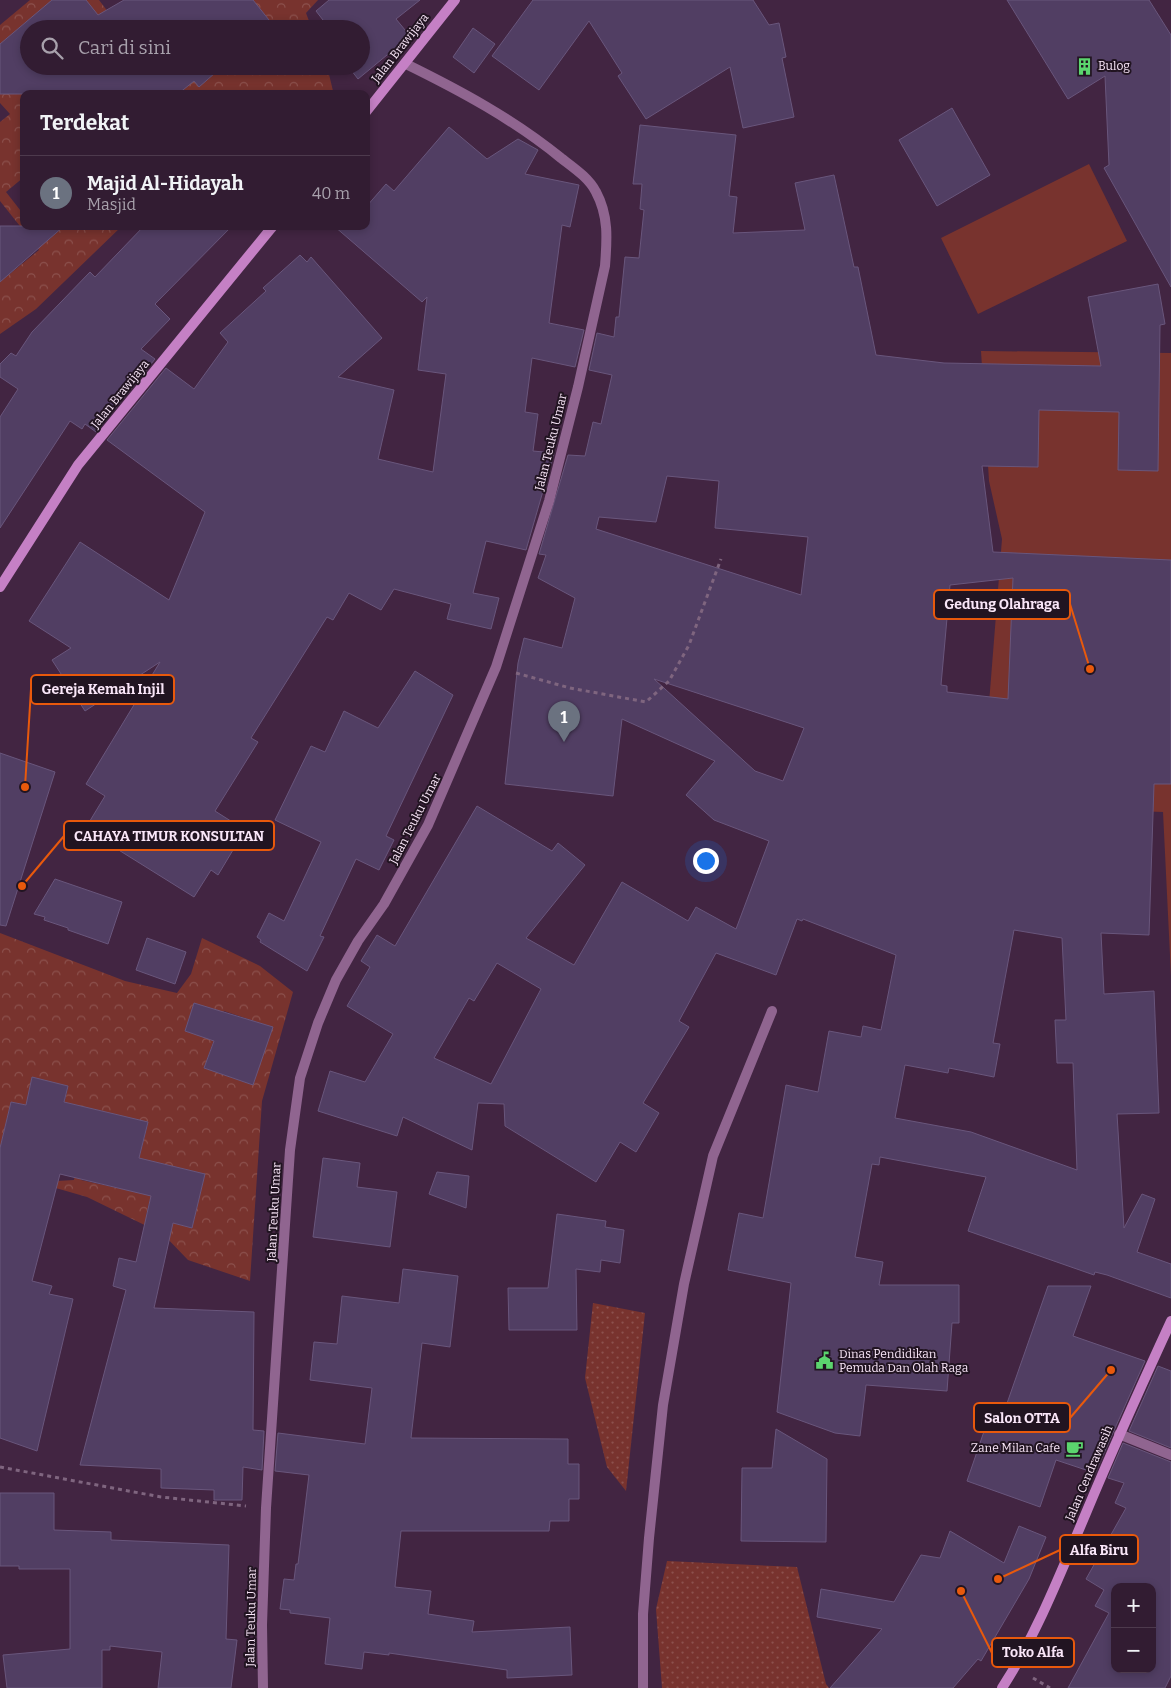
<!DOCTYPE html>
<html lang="id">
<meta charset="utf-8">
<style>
body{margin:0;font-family:Bitter,serif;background:#3d293e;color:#f1f3f6}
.controls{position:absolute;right:15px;bottom:15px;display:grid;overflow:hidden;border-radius:10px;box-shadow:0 2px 8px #0003}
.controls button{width:45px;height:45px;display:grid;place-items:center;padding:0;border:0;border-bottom:1px solid #4d3a4d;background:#321c32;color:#f1f3f6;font:25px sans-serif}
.you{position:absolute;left:705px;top:860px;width:18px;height:18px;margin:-12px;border:4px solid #fff;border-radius:50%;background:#1a73e8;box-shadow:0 0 0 8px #1a73e833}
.badge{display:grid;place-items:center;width:32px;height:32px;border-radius:50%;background:#0b8043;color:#fff;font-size:16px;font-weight:700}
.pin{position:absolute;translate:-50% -41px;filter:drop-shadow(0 1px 2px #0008)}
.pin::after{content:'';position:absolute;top:26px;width:18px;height:15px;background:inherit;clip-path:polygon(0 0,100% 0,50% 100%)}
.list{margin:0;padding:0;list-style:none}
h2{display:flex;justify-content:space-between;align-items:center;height:65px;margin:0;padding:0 20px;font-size:21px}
h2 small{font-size:16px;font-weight:400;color:#a8a1ac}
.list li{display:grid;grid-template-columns:32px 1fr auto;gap:15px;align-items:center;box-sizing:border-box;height:75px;padding:0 20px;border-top:1px solid #4d3a4d}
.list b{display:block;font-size:19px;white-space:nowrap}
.list p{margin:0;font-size:16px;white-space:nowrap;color:#a8a1ac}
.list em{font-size:16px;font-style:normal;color:#a8a1ac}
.icon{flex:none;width:28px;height:28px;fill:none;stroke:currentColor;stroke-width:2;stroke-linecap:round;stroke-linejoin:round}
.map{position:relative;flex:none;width:1171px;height:1688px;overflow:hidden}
.search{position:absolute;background:#321c32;box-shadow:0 2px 8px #0003;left:20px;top:20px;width:350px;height:55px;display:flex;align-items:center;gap:12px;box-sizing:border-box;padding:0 18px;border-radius:28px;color:#a8a1ac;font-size:19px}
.panel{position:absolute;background:#321c32;box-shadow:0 2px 8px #0003;left:20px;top:90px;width:350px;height:140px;border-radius:10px}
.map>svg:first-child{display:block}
.grass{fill:url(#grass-dots)}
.forest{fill:url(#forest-crowns);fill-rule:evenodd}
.green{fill:#78332e}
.building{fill:#513e63;stroke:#69567c;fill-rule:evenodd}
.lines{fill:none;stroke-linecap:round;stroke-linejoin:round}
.path{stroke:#7f657f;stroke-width:3;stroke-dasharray:4 4;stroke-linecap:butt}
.minor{stroke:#906590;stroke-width:10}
.tertiary{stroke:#906590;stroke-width:10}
.secondary{stroke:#c580c5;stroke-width:10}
.labels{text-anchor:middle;stroke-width:4;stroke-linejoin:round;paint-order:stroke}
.street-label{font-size:12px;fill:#f9e6f8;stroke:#211421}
.poi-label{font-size:12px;fill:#f9e6f8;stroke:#211421;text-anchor:start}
.leader{fill:none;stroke:#e8590c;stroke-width:2}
.callout-dot{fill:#e8590c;stroke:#211421;stroke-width:2}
.callout{fill:#211421;stroke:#e8590c;stroke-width:2}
.callout-label{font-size:14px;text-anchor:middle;font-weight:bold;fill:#f9e6f8}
</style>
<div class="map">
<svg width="1171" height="1688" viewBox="0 0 1171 1688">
<defs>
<pattern id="grass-dots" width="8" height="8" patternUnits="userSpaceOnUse" patternTransform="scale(1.25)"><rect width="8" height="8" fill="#78332e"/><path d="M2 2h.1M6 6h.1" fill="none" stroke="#8c514d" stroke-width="1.8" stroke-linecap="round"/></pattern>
<pattern id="forest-crowns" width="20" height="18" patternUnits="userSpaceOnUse" patternTransform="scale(1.25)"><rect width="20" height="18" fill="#78332e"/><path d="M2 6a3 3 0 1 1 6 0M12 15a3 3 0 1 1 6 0" fill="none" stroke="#8c514d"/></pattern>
</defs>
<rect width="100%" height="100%" fill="#422542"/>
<g class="grass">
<path d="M593 1303 645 1313 626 1491 607 1467 585 1378Z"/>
<path d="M667 1561 797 1567 826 1684 829 1688H662L656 1609Z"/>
</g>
<g class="forest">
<path d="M30 0H99L121 29H29L24 94V177L6 192 24 215V226L46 242 64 226H122L36 309 0 334V270L6 277 39 250 0 201V122L10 114 0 103V25Z"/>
<path d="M253 0H318L306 13 312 29H269L273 25Z"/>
<path d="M182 66 199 86 223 66H327L333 91 331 94H178Z"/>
<path d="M0 933 125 981 177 993 191 974 202 938 260 966 293 992 262 1101 250 1281 188 1260 163 1234 87 1197 28 1180 62 1114 68 1087 32 1077 26 1105 11 1102 0 1148ZM194 1003 216 1011 207 1038 185 1031ZM224 1011 272 1027 253 1085 204 1068ZM98 1110 148 1123 131 1191 81 1180ZM86 1111 74 1180 57 1181 52 1171ZM159 1163 205 1174 192 1228 146 1216Z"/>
</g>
<g class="green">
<path d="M1089 164 1127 241 978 314 941 238Z"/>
<path d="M981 351 1171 353V976L1163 812 994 806 988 716 1002 539 989 481Z"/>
</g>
<g class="building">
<path d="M52 0H86L98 15 124 0H253L273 25 269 29H29V66H223L199 87 194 81 178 94H0V44Z"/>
<path d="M329 0H420L396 19 410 36 358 79 348 66H361V29H330L316 11Z"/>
<path d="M533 0H753L769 25 779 23 786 57 782 58 794 117 743 128 730 67 646 119 618 76 622 73 589 21 539 90 492 56Z"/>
<path d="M1007 0H1149L1171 35V287L1104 168 1109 165 1105 76 1068 99Z"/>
<path d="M473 28 495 44 474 73 453 57Z"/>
<path d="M952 108 990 175 937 206 899 140Z"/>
<path d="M640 125 736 135 729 196 737 197 733 233 805 230 795 183 834 175 854 267H858L876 355 944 363 1101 366 1088 297 1158 284 1165 324 1160 325 1158 471 1118 470 1119 412 1039 410 1038 467 982 466 993 552 1171 560V784H1154L1149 935 1101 933 1104 994 1154 991 1159 1113 1117 1114 1124 1228 1142 1194 1155 1199 1137 1252 1171 1264V1298L1107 1275 1095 1272 1094 1275 968 1231 986 1177 880 1157 879 1165 872 1164 855 1257 883 1262 879 1285H959V1323H952L947 1391 866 1385 860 1436 835 1433 777 1412 791 1283 728 1270 739 1213 763 1218 786 1085 818 1092 829 1031 861 1037 863 1026 881 1030 896 955 803 919 802 921 797 919 776 975 716 953 679 1021 689 1027 643 1103 659 1113 636 1152 620 1142 596 1182 505 1126 504 1104 478 1103 472 1150 403 1117 397 1136 318 1111 330 1071 365 1082 393 1034 347 1006 370 967 361 961 377 935 395 946 477 806 552 851 558 843 585 865 526 938 574 965 622 882 688 921 696 907 736 929 769 841 714 820 686 795 715 761 622 719 613 796 505 784 518 663 524 638 562 648 575 598 538 578 546 555 539 554 568 455 585 456 593 422 601 424 612 375 589 370 597 333 614 337 616 317H619L625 257 639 258 644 210 640 209 642 184H633ZM667 476 719 481 715 528 808 537 801 595 596 529 599 517 656 522ZM1013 578 1008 699 947 692V686L941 685 950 585ZM654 679 804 728 783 781 755 771ZM1014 930 1062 938 1066 1020H1055L1057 1063H1073L1077 1170 971 1132 895 1118 905 1065 948 1073 949 1068 994 1077 1000 1044 993 1043ZM497 963 541 989 491 1084 434 1058 469 998 474 1001Z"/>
<path d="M449 127 487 159 518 139 538 150 525 174 579 185 570 227 562 225 549 323 584 330 575 367 532 358 525 412 538 414 533 451 554 453 526 550 486 541 473 593 499 598 491 629 447 619 451 604 394 589 381 610 349 593 333 620 327 617 251 738 258 742 215 811 245 830 218 875 211 870 194 897 85 829 105 796 86 784 160 662 85 711 52 660 71 648 29 621 80 542 169 600 205 512 107 440 166 368 194 389 228 342 220 333 266 291 263 288 300 255 307 262 311 257 382 338 338 377 394 390 378 459 433 472 446 374 418 370 427 297 422 302 334 226H366V207L386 184 394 191Z"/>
<path d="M0 226H64L0 282Z"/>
<path d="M144 226H232L155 304 170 319 141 349 155 359 96 432 85 424 82 429 70 421 0 528V417L18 389 0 377V364L11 353 16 356 32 332 90 272 95 277Z"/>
<path d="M415 671 453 695 386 836 394 840 379 870 356 859 320 936 324 937 307 971 260 942 261 940 257 937 269 913 284 921 321 842 275 820 311 746 325 752 344 711 378 728Z"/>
<path d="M0 753 55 772 6 926 0 925Z"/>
<path d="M55 879 122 902 108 944 68 930V928L44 920 45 917 34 914Z"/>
<path d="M147 938 186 952 175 984 136 970Z"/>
<path d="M194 1003 273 1027 253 1085 204 1068 214 1041 185 1031Z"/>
<path d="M32 1077 68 1086 64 1102 148 1122 139 1158 205 1174 192 1228 173 1223 154 1308 254 1312 253 1430 264 1431 262 1470 243 1467 242 1500H214V1490L161 1488V1469L80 1465 126 1290 113 1286 119 1258 136 1262 151 1196 60 1174 32 1281 52 1286 49 1294 73 1299 37 1451 0 1438V1148L11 1102 26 1105Z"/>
<path d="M323 1158 360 1163 357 1187 397 1192 390 1247 313 1237Z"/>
<path d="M437 1172 469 1176 466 1208 429 1194Z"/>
<path d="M557 1214 606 1221 605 1227 624 1230 620 1263 601 1260 600 1272 576 1269 577 1330H509L508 1288H548Z"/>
<path d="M403 1269 458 1276 450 1347 422 1343 411 1438 568 1439V1464H579V1499H569V1521H550L549 1531H401L395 1587 431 1591 428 1614 474 1621 472 1632 570 1627 572 1675 507 1678V1670L389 1653V1655L364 1652 362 1669 325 1664 330 1618 290 1613V1610L280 1609 284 1579 294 1580 296 1564H298L309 1475 275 1471 278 1433 365 1444 372 1388 310 1380 314 1342 337 1344 342 1296 399 1303Z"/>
<path d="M1048 1286H1091L1073 1336 1145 1361 1095 1473 1056 1460 1040 1507 967 1481 992 1408 1005 1409Z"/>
<path d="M1158 1366 1171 1371V1448L1129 1431Z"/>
<path d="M776 1429 827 1459 826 1542 741 1541 742 1468H772Z"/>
<path d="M1123 1443 1171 1462V1676L1165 1688H1068L1109 1613 1095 1606 1104 1590 1086 1579 1126 1508 1115 1503 1124 1483 1108 1478ZM1115 1587H1152V1669H1115Z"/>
<path d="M0 1493H54V1530L111 1532V1540L229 1545 226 1639 237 1640 231 1688H158L162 1652 110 1646V1650H102V1688H7L3 1655 70 1649V1569H19V1566H0Z"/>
<path d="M1019 1526 1046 1537 1029 1579 981 1661 978 1659 953 1688H830L882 1629 817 1617 821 1589 894 1602 921 1555 940 1558 950 1531 1004 1563Z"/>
</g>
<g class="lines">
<g class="path">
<path d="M516 673 570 688 646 702 669 681 689 645 721 559"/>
<path d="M0 1467 161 1497 246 1506"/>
<path d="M1033 1678 1050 1688"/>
</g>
<g class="minor">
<path d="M1119 1434 1171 1455"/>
<path d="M643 1688V1614L649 1538 663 1405 684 1284 713 1156 772 1011"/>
</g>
<path class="tertiary" d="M263 1688 262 1625 266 1508 290 1150 300 1078 318 1023 336 980 358 941 384 904 428 825 496 667 549 501 578 387 605 266C607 240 609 216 596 192 589 178 574 168 561 158 513 119 461 91 406 64"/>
<g class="secondary">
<path d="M366 112 455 0"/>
<path d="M0 587 78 465 273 226"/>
<path d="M1002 1688C1037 1634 1061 1572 1086 1513 1113 1448 1142 1384 1171 1321"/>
</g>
</g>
<defs>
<symbol id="building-bare" viewBox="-9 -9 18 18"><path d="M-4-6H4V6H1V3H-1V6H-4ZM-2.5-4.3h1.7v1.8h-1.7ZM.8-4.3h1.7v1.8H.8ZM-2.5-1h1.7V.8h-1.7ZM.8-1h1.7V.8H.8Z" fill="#5bd56e" stroke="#211421" stroke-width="2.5" paint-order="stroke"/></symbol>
<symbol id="civic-bare" viewBox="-9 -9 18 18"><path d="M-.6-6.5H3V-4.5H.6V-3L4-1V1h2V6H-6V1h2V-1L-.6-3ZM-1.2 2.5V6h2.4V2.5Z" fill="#5bd56e" stroke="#211421" stroke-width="2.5" paint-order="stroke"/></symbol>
<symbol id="cafe-bare" viewBox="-9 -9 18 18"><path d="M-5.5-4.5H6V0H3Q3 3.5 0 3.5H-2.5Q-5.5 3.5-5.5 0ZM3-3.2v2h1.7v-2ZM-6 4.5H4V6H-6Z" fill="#5bd56e" stroke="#211421" stroke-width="2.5" paint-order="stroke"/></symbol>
</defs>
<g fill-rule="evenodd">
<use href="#building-bare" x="1072" y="54" width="25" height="25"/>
<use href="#civic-bare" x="812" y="1348" width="25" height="25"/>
<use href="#cafe-bare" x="1062" y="1436" width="25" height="25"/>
</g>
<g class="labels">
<g class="street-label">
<text transform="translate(400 48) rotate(-52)" y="4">Jalan Brawijaya</text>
<text transform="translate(120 394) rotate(-51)" y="4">Jalan Brawijaya</text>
<text transform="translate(551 442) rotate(-76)" y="4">Jalan Teuku Umar</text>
<text transform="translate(415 819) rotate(-63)" y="4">Jalan Teuku Umar</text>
<text transform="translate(274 1212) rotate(-87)" y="4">Jalan Teuku Umar</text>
<text transform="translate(1089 1473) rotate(-67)" y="4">Jalan Cendrawasih</text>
<text transform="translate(251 1617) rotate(-89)" y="4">Jalan Teuku Umar</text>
</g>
<g class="poi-label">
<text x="1098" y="70">Bulog</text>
<text x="839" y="1358">Dinas Pendidikan<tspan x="839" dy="14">Pemuda Dan Olah Raga</tspan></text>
<text x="1060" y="1452" text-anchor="end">Zane Milan Cafe</text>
</g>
</g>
<path class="leader" d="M1090 669L1070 604M25 787L31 689M22 886L64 836M1111 1370L1070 1418M998 1579L1060 1550M961 1591L992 1653"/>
<g class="callout-dot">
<circle cx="1090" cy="669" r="5"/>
<circle cx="25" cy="787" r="5"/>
<circle cx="22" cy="886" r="5"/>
<circle cx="1111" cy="1370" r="5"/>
<circle cx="998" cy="1579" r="5"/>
<circle cx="961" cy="1591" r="5"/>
</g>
<g class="callout">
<rect x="934" y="590" width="136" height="29" rx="5"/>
<rect x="31" y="675" width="143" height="29" rx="5"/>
<rect x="64" y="821" width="210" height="29" rx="5"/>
<rect x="974" y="1403" width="96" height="29" rx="5"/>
<rect x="1060" y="1535" width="78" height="29" rx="5"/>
<rect x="992" y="1638" width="82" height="29" rx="5"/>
</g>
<g class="callout-label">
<text x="1002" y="609">Gedung Olahraga</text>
<text x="103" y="694">Gereja Kemah Injil</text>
<text x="169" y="841">CAHAYA TIMUR KONSULTAN</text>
<text x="1022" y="1423">Salon OTTA</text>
<text x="1099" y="1555">Alfa Biru</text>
<text x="1033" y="1657">Toko Alfa</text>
</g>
</svg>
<div class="controls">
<button>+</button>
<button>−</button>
</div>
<div class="you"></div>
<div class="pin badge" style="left:564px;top:742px;background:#6b7280">1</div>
<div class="search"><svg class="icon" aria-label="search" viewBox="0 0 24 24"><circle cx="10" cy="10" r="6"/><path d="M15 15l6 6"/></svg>Cari di sini</div>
<section class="panel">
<h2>Terdekat<small></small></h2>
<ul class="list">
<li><span class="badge" style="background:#6b7280">1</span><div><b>Majid Al-Hidayah</b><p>Masjid</p></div><em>40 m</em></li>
</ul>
</section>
</div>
